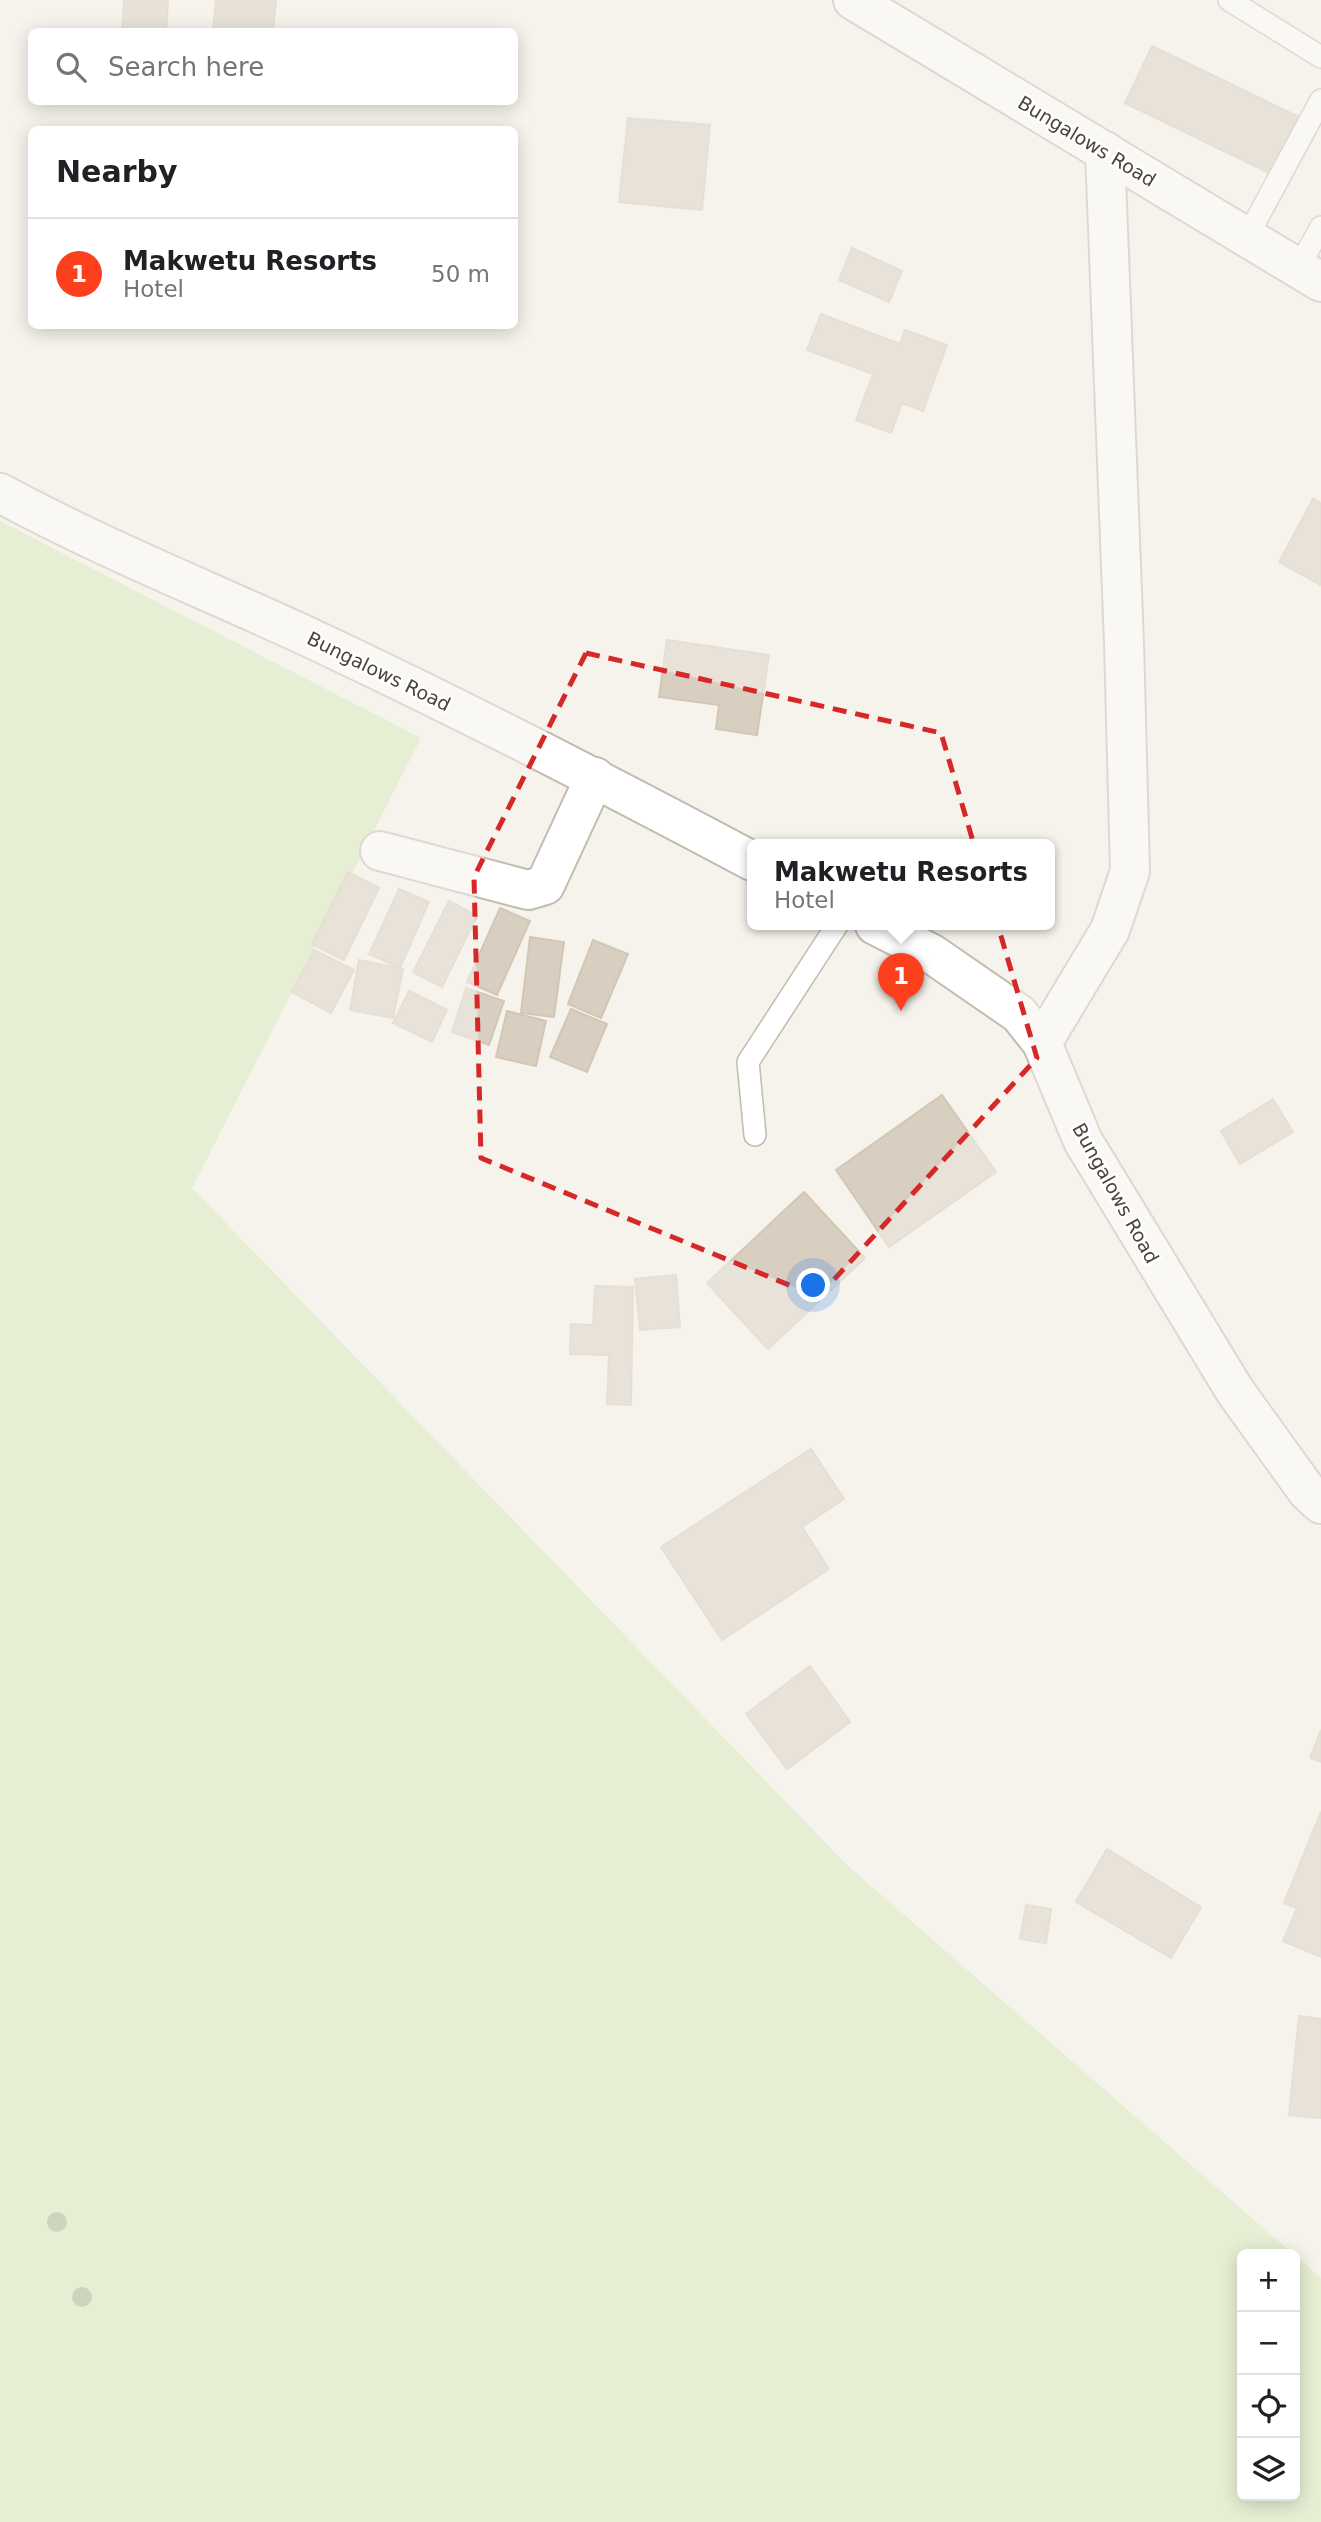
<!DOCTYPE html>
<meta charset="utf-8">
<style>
body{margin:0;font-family:"DejaVu Sans",sans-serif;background:#f2f2f2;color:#202124}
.controls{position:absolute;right:21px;bottom:21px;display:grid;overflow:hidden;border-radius:10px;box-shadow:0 4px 18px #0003}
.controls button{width:63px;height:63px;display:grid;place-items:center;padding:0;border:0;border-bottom:2px solid #e0e0e0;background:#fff;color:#202124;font:35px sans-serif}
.you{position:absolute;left:814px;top:1286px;width:24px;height:24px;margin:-18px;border:5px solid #fff;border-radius:50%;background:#1a73e8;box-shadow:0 0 0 10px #1a73e833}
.badge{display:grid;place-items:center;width:46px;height:46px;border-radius:50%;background:#fc3f1d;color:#fff;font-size:23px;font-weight:700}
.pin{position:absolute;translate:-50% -58px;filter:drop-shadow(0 2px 4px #0008)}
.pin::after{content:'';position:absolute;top:37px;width:24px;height:21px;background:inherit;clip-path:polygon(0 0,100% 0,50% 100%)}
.popup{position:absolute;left:747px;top:839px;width:308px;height:91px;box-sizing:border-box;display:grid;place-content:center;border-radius:10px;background:#fff;filter:drop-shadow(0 2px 5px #0005);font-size:23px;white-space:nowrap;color:#757577}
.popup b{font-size:26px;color:#202124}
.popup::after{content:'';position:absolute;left:50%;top:100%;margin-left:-14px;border:14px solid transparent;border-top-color:#fff}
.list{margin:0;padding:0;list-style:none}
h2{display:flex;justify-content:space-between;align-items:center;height:91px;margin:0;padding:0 28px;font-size:30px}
h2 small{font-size:23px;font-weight:400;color:#757577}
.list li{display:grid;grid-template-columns:46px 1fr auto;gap:21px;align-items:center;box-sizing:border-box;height:112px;padding:0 28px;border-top:2px solid #e0e0e0}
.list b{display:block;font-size:26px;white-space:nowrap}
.list p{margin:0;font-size:23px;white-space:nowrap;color:#757577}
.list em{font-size:23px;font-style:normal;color:#757577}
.icon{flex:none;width:38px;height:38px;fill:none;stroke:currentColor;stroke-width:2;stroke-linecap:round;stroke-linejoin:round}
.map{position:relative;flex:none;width:1321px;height:2522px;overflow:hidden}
.search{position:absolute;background:#fff;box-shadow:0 4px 18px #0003;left:28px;top:28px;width:490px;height:77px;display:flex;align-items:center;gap:18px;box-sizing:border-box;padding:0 24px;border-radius:10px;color:#757577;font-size:26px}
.panel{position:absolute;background:#fff;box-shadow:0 4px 18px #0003;left:28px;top:126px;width:490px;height:203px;border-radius:10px}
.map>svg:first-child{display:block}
.green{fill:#d2eab5}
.building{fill:#d8cfc1;stroke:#d3c7b4;stroke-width:2}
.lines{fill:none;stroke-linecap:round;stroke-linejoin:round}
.lane-casing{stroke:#c2bbae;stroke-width:24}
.street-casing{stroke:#c2bbae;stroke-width:42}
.lane{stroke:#fff;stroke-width:21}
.street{stroke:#fff;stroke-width:38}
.tree{fill:#97b381}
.marked{fill:none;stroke:#d62828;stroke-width:5;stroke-dasharray:14 9;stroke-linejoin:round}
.labels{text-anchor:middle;stroke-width:5;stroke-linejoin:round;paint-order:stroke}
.street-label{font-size:19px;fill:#4b4439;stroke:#fff}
</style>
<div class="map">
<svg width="1321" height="2522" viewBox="0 0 1321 2522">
<rect width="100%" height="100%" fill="#f6f3ec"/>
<path class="green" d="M0 521 421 738 192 1188 847 1865 1293 2254H1242V2496H1295V2255L1321 2278V2522H0Z"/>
<g class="building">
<path d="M124 0H168L166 32 122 30Z"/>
<path d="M216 0H276L273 32H213Z"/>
<path d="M1152 46 1299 117 1271 174 1125 103Z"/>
<path d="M628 118 710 125 702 210 619 202Z"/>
<path d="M852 248 902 271 889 302 839 280Z"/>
<path d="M821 314 900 344 905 330 947 345 923 411 902 403 891 433 856 420 873 374 807 350Z"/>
<path d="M1313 499 1321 503V585L1279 562Z"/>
<path d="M667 640 769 655 757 735 716 729 719 705 659 697Z"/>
<path d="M348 872 379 888 344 960 312 944Z"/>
<path d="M399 889 429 902 400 968 369 954Z"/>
<path d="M449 901 477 916 442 987 413 972Z"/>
<path d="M500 908 530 921 497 995 467 982Z"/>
<path d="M530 937 564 942 554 1017 521 1013Z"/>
<path d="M593 940 628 954 601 1018 568 1004Z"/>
<path d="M314 950 354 970 331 1013 292 992Z"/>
<path d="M359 960 403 969 393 1018 350 1010Z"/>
<path d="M466 988 504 1001 489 1045 452 1032Z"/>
<path d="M409 991 447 1010 432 1042 393 1023Z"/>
<path d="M571 1009 607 1024 587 1072 550 1057Z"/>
<path d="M507 1011 546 1021 536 1066 496 1057Z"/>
<path d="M942 1095 996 1172 889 1247 836 1170Z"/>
<path d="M1273 1099 1293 1132 1240 1164 1221 1131Z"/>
<path d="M804 1192 865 1258 768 1349 707 1283Z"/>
<path d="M676 1275 680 1327 640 1330 635 1279Z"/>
<path d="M595 1286 633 1287 631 1405 607 1404 609 1355 570 1354 571 1324 593 1325Z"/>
<path d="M811 1449 844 1499 802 1527 829 1569 722 1640 661 1547Z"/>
<path d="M810 1666 850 1722 787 1769 746 1714Z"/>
<path d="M1321 1730V1762L1310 1758Z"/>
<path d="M1321 1812V1957L1283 1941 1297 1908 1284 1903Z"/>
<path d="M1107 1849 1201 1907 1171 1958 1076 1902Z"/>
<path d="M1026 1905 1051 1909 1046 1943 1020 1939Z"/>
<path d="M1299 2016 1321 2019V2118L1289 2115Z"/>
</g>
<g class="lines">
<defs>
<g id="lane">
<path d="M1229 0 1321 57"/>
<path d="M1247 237 1321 100"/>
<path d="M1298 268 1321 227"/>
<path d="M755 1135 748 1062 837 925"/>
</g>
<g id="street">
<path d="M853 0 1321 282"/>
<path d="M0 493C109 552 225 597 336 650 477 717 615 788 752 861"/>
<path d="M380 851 528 890 545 885 595 777"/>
<path d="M875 925 932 954 1019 1014 1042 1043 1083 1141 1235 1391 1307 1491 1321 1504"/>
<path d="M1042 1043 1110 930 1130 871 1124 643 1105 151"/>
</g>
</defs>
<use href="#lane" class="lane-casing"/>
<use href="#street" class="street-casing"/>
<use href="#lane" class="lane"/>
<use href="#street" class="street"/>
</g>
<g class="tree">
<circle cx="57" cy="2222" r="10"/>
<circle cx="82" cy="2297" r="10"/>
</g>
<path d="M0 0H1321V2522H0ZM586 653 941 733 1037 1058 818 1297 481 1158 474 877Z" fill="#f6f3ec" fill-opacity=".55" fill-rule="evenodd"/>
<path class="marked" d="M586 653 941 733 1037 1058 818 1297 481 1158 474 877Z"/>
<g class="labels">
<g class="street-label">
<text transform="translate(1087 141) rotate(31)" y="7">Bungalows Road</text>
<text transform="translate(379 671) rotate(26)" y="7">Bungalows Road</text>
<text transform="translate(1116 1193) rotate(61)" y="7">Bungalows Road</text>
</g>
</g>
</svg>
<div class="controls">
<button>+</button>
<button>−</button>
<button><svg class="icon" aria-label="locate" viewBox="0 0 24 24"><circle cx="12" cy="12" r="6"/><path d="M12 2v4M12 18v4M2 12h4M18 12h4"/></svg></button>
<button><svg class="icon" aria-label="layers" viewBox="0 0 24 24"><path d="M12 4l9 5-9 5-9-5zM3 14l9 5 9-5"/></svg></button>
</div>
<div class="you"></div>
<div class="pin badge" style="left:901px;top:1011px">1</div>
<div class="popup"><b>Makwetu Resorts</b>Hotel</div>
<div class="search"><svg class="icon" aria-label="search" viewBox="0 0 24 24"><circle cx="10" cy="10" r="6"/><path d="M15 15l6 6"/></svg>Search here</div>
<section class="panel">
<h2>Nearby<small></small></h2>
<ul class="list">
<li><span class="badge">1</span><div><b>Makwetu Resorts</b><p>Hotel</p></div><em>50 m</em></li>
</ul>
</section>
</div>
